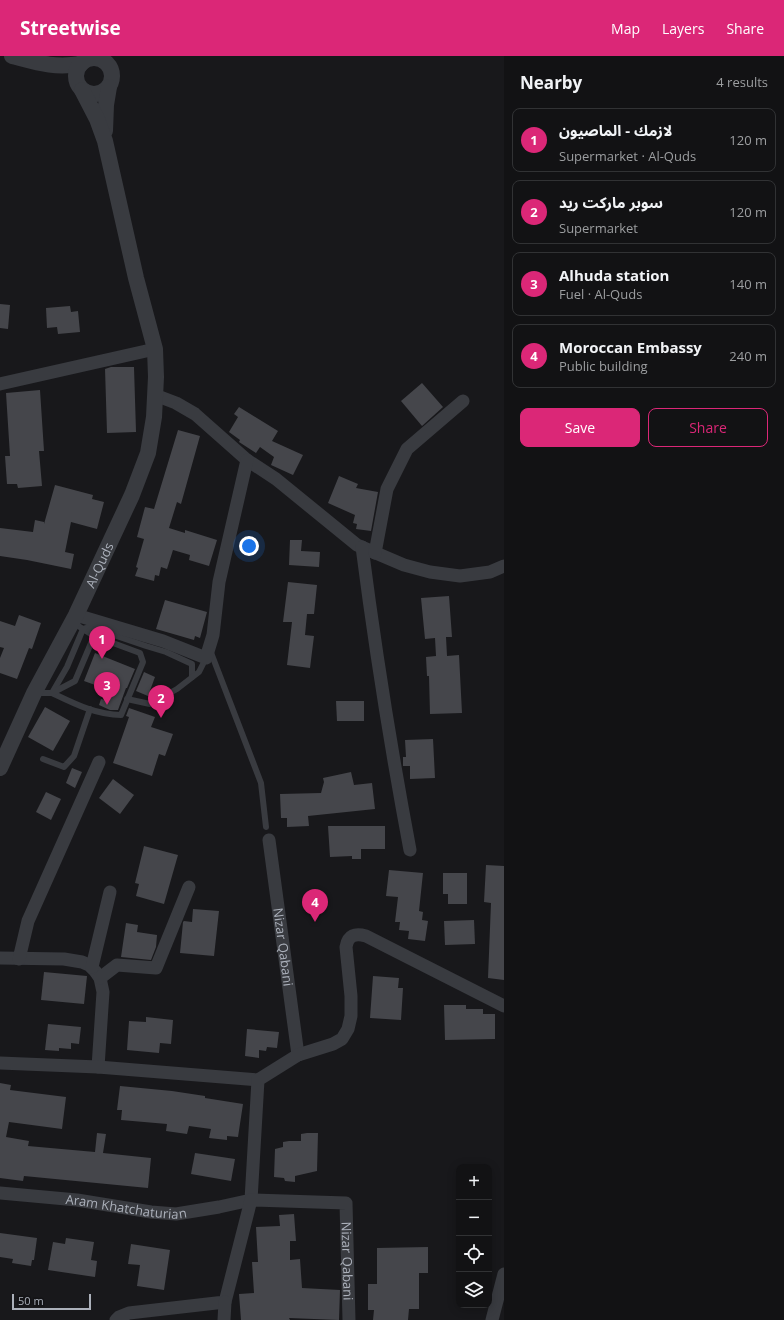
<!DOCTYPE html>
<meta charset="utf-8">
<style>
body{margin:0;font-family:"Open Sans","Noto Sans Arabic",sans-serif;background:#1f2022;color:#f1f3f6}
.controls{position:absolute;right:12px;bottom:12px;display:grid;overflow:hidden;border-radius:8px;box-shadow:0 2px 10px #0003}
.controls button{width:36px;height:36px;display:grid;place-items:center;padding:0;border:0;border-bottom:1px solid #313234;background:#121214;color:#f1f3f6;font:20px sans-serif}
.scale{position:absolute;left:12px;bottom:10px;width:79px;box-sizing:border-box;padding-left:4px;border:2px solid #abb0ba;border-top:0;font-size:11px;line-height:14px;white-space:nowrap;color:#abb0ba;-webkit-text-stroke:3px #131316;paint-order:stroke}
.you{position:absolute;left:249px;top:490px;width:14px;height:14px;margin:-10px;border:3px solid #fff;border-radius:50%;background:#1a73e8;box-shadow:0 0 0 6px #1a73e833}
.badge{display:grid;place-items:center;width:26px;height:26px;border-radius:50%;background:#db2777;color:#fff;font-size:13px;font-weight:700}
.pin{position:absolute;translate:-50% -33px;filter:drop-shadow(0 1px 2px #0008)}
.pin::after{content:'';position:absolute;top:21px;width:14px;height:12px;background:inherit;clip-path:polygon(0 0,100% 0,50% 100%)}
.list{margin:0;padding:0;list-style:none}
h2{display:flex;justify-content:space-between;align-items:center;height:52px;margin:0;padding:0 16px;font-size:17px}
h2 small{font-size:13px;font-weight:400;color:#9c9ea0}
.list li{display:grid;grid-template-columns:26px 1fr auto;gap:12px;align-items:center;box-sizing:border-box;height:64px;margin:0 8px 8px;padding:0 8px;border:1px solid #313234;border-radius:8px}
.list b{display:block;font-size:15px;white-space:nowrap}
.list p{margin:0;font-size:13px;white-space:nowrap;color:#9c9ea0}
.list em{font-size:13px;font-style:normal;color:#9c9ea0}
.actions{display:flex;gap:8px;padding:12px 16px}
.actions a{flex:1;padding:9px 0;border:1px solid #db2777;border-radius:8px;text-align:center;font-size:14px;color:#db2777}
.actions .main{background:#db2777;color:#fff}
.icon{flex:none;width:22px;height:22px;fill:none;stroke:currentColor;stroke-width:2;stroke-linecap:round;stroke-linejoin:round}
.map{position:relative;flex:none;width:504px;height:1264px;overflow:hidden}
header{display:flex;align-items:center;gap:24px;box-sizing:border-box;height:56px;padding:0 20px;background:#db2777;color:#fff}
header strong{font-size:19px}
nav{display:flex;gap:22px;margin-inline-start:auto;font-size:14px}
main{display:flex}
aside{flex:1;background:#121214}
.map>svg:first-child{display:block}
.building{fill:#45464b}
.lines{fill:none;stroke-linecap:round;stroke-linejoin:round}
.service{stroke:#393b40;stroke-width:6}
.minor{stroke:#393b40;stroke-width:13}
.tertiary{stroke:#393b40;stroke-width:16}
.labels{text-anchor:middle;stroke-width:3;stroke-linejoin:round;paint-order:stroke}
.street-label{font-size:13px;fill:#abb0ba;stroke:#131316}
</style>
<header>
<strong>Streetwise</strong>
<nav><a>Map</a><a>Layers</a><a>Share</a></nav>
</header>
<main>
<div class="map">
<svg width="504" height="1264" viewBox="0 0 504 1264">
<rect width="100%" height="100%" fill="#18181b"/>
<g class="building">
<path d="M0 248 10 249 8 273 0 272Z"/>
<path d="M70 250 71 256 78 255 80 276 58 278 57 271 47 272 46 252Z"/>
<path d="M111 311H134L136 376 107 377 105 313Z"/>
<path d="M422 327 443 351 422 370 401 345Z"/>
<path d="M40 334 44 395H39L42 430 18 432 17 428H7L5 400H10L6 337Z"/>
<path d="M239 351 278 375 272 385 303 399 293 419 271 409 274 401 260 391 256 397 239 386 240 384 229 376 238 361 234 358Z"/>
<path d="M178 374 200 380 181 448 177 446 169 472 185 477V474L217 484 209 510 189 504 190 499 173 494 167 513 161 511 159 520 155 519 154 525 135 520 138 512 136 511 144 483 137 481 145 451 154 453Z"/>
<path d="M339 420 358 428 356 432 378 436 371 475 356 473 357 468 353 467 355 459 328 447Z"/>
<path d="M55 429 93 439 92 443 104 446 97 473 71 466 65 496 74 498 71 513 27 504 0 500V472L33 476 35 464 44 466V468Z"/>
<path d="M290 484H302L301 495 320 496 319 511 289 509Z"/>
<path d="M288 526 317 529 314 558H307L305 579 314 580 310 612 287 609 292 566H283Z"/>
<path d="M449 540 452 581H446L447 600 459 599 462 657 430 658 429 620H427L426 601 436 600 435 582 425 583 421 542Z"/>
<path d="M165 544 207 556 200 582 195 580 194 584 156 573Z"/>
<path d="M19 559 41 567 32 593 29 592 17 623 0 617V602L4 592 0 591V565L15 570Z"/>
<path d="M95 597 135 613 127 632H126L118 654H110L99 649 101 643 105 644 109 634 84 625Z"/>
<path d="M144 616 155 621 148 640 136 635Z"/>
<path d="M336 645H364V665H337Z"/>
<path d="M45 651 70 665 53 695 28 681Z"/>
<path d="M129 652 155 661 151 671 173 678 165 700 159 698 152 720 113 707 129 661 126 660Z"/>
<path d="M433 683 435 722 410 723V710H403V701H406L405 684Z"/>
<path d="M72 712 82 716 75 732 66 727Z"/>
<path d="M351 716 354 729 372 727 375 753 308 760 309 770 287 771V762H281L280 738 321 737 324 726 323 722Z"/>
<path d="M113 723 134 739 120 758 99 742Z"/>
<path d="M46 736 61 743 51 764 36 756Z"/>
<path d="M328 770H385V793H361V803H352V800L330 801Z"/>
<path d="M144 790 178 799 164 848 136 840 139 828 135 827Z"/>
<path d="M486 809 504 810V924L488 922 491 847 484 846Z"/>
<path d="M389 814 423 817 419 855 423 856 422 864 428 865 425 885 408 883 409 875 399 874 400 866H395L398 841 386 840Z"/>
<path d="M443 817H467V848H448V838H443Z"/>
<path d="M193 853 219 855 214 900 180 897 183 866 184 865 192 866Z"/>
<path d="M474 864 475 888 445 889 444 865Z"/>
<path d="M126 867 138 869 137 876 157 879 156 891 151 904 121 901Z"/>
<path d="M44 916 87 920 84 948 41 944Z"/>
<path d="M373 920 399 922 398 932H403L401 964 370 962Z"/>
<path d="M444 949H466V953H483V958H495V983L445 984Z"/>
<path d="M146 961 173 964 171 988 160 987 159 997 127 994 129 965 146 966Z"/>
<path d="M48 968 81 971 79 988 71 987V993L59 992V995L45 994Z"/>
<path d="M247 973 279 976 277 992 267 991 266 995 259 994V1002L245 1000Z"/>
<path d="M0 1027 11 1029 10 1034 66 1041 62 1073 9 1066 6 1081 29 1085 28 1090 95 1096 97 1077 106 1078 103 1097 151 1102 148 1132 24 1120 23 1125 0 1122Z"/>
<path d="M120 1030 172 1035 205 1040V1042L243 1048 238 1081 227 1080V1084L209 1082 211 1073 189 1070 187 1078 166 1075 167 1068 121 1064 122 1054H117Z"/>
<path d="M307 1077H318L317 1115 295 1120V1126L285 1125 284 1122 274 1121 275 1093 283 1091V1086L289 1085H301V1078Z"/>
<path d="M195 1097 235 1103 231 1125 191 1118Z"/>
<path d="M294 1158 296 1185H290V1204L300 1203 302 1232 340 1234 339 1264 289 1262 290 1264H241L239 1238 254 1237 252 1206H258L256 1171 280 1170 279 1159Z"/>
<path d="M0 1177 37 1182 34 1204H32L31 1210 12 1207 13 1203 0 1201Z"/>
<path d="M66 1182 94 1186 91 1204 97 1205 95 1221 48 1214 53 1186 65 1188Z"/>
<path d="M131 1188 170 1194 164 1234 137 1230 140 1209 128 1208Z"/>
<path d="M428 1191V1217H419V1253H409L408 1264H373L374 1254H368V1228H377V1192Z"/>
</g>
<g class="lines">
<g class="service">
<path d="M72 566 94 580 140 597 143 606 121 659C96 659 73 647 52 637L67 611 83 573 90 571 146 590 166 596 192 608V621"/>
<path d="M210 594 261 727 266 771"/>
<path d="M36 637H52L75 625 94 580"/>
<path d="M127 643 150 648 177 633 199 616 206 602"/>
<path d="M43 703 64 711 74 700 90 653"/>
</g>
<g class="minor">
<path d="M0 328 155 293"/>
<path d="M155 339 176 347 195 358 247 404 276 423 357 489 404 509 430 516 460 520 490 516 504 510"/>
<path d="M362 491C375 592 391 693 410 794"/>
<path d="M375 497 387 433 407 393 463 345"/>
<path d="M76 559 163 585 206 602 213 579 219 526 247 404"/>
<path id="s1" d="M269 784 298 999"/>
<path d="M0 902 64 903 82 906 89 909 95 915 100 922 103 936 98 1011"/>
<path d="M19 903 28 865 99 706"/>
<path d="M92 911 110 836"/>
<path d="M100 922 117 909 156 912 189 831"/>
<path d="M0 1007 98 1011 258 1024"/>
<path id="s2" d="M0 1137 77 1144 151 1156 176 1158 219 1151 251 1144 258 1024 298 999 333 988 342 983 348 973 351 960V940L346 891C348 879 355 877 366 880L504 950"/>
<path id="s3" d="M116 1264 119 1261 129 1257 225 1246 251 1144 346 1147 349 1264"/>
<path d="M224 1264 225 1246"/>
<path d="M492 1264 504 1218"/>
</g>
<g class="tertiary">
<path d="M12 0C39 7 53 12 81 8"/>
<circle cx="94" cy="20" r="18"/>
<path d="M105 75 106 49 109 31"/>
<path id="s4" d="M0 712 34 637 76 559 132 439 148 397 154 361 156 321 155 293 136 222 105 85 97 63 82 34"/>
</g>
</g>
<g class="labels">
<g class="street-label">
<text dy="5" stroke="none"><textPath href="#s4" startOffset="226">Al-Quds</textPath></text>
<text dy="5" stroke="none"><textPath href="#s1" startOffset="108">Nizar Qabani</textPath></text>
<text dy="5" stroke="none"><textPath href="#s2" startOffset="127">Aram Khatchaturian</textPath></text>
<text dy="5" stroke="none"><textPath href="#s3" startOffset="370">Nizar Qabani</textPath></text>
</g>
</g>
</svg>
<div class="controls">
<button>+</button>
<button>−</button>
<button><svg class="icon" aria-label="locate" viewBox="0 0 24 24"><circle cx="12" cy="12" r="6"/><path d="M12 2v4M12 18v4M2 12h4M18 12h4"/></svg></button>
<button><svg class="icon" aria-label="layers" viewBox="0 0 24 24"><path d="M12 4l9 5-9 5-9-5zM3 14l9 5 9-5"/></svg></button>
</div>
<div class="scale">50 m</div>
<div class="you"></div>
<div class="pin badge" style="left:102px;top:603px">1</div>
<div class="pin badge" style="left:161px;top:662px">2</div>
<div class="pin badge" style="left:107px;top:649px">3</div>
<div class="pin badge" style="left:315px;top:866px">4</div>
</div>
<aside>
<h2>Nearby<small>4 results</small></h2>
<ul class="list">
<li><span class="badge">1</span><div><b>لازمك - الماصيون</b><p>Supermarket · Al-Quds</p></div><em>120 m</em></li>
<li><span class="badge">2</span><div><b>سوبر ماركت ريد</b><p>Supermarket</p></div><em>120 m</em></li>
<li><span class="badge">3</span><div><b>Alhuda station</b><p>Fuel · Al-Quds</p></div><em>140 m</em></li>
<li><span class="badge">4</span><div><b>Moroccan Embassy</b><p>Public building</p></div><em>240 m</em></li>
</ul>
<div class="actions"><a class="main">Save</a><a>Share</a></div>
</aside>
</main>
